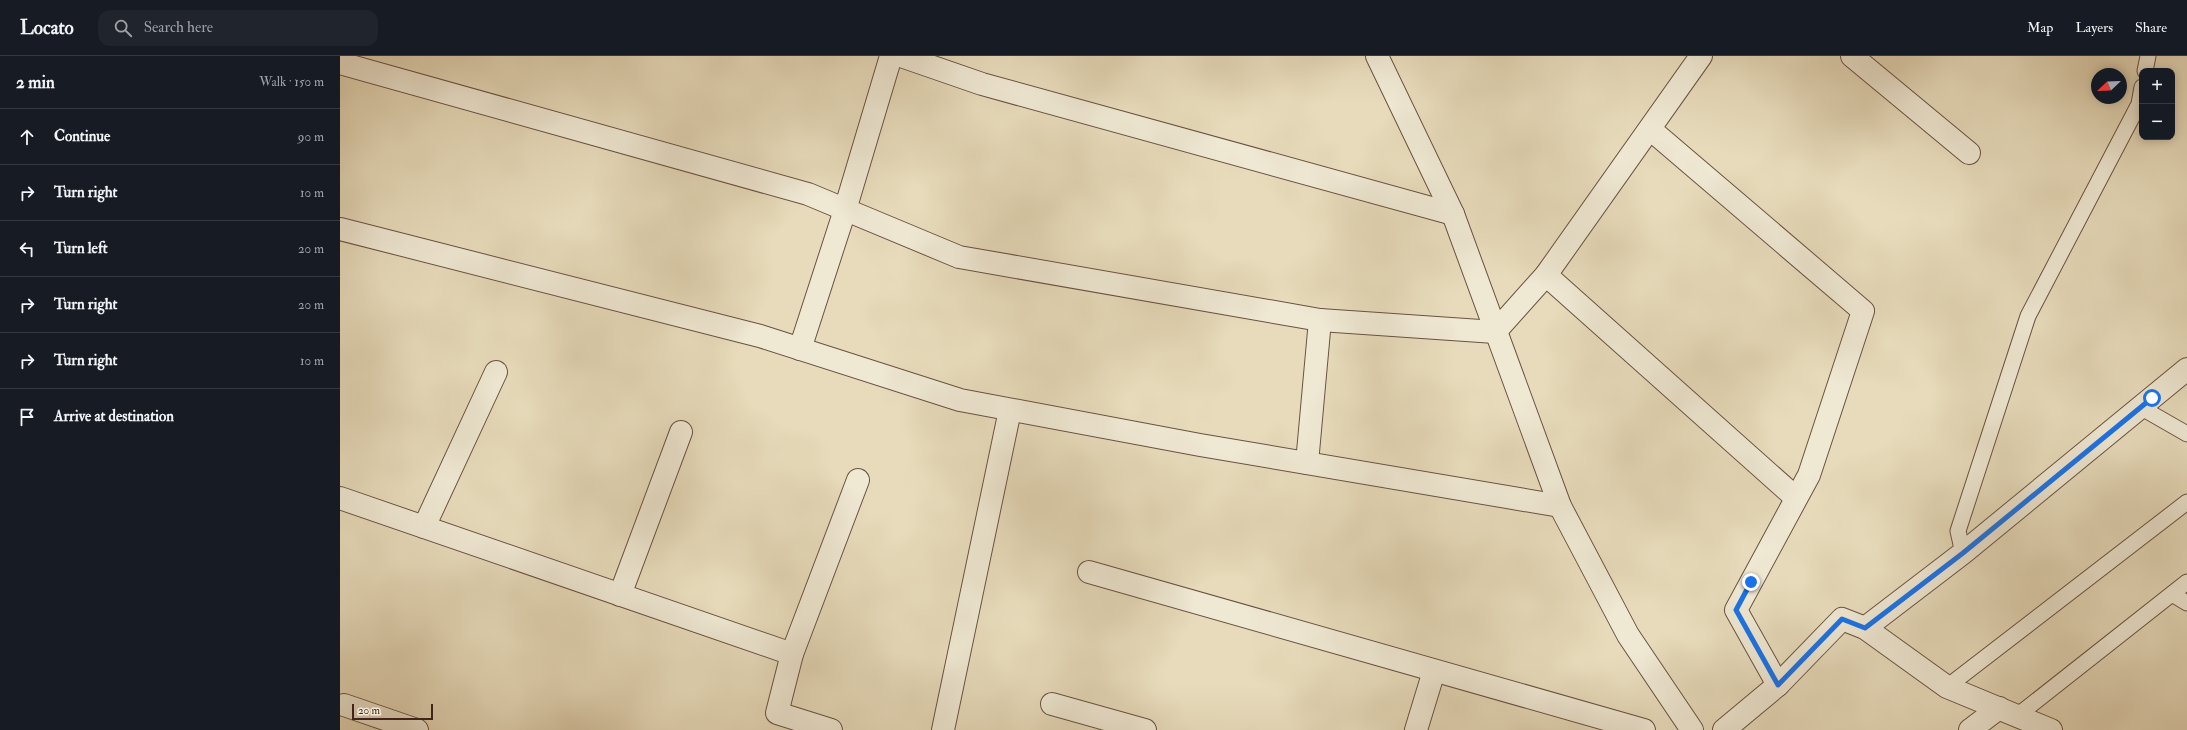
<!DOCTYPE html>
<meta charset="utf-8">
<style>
body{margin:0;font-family:"IM FELL Double Pica",serif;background:#20242c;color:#f1f3f6}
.controls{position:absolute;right:12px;top:12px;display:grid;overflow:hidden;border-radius:8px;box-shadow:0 2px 10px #0003}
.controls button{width:36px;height:36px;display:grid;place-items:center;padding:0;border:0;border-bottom:1px solid #363941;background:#171b24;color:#f1f3f6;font:20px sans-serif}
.compass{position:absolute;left:1751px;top:12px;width:36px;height:36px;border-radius:50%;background:#171b24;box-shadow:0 2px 10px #0003;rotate:247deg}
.scale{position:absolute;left:12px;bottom:10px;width:81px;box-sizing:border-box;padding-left:4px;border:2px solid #41251b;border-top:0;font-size:11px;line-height:14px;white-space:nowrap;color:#41251b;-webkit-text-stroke:3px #efe8d3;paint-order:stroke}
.stop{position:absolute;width:12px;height:12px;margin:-9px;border:3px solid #1a73e8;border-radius:50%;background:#fff}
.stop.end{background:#1a73e8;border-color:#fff;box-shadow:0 1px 4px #0008}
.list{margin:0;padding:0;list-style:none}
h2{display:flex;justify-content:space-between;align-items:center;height:52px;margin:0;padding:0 16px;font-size:17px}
h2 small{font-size:13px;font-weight:400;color:#9ea1a6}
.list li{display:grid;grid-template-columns:26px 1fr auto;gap:12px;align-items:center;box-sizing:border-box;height:56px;padding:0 16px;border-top:1px solid #363941}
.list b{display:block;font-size:15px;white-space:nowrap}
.list em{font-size:13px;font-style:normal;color:#9ea1a6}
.icon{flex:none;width:22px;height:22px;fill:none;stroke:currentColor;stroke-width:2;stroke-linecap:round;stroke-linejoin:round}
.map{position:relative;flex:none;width:1847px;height:674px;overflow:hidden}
header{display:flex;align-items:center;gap:24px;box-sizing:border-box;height:56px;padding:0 20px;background:#171b24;border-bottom:1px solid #363941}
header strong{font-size:19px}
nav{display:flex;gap:22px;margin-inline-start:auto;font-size:14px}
.search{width:280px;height:36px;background:#20242c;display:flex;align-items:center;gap:10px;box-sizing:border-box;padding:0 14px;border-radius:12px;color:#9ea1a6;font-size:15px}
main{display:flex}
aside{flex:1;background:#171b24}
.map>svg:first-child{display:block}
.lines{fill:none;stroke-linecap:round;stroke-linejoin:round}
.lane-casing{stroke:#6a5243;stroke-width:17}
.street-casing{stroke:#6a5243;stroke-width:24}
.lane{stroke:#efe8d3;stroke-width:15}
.street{stroke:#efe8d3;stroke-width:22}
.route{stroke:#1a73e8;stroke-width:5}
</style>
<header>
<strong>Locato</strong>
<div class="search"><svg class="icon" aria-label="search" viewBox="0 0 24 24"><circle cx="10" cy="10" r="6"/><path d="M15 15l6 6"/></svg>Search here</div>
<nav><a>Map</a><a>Layers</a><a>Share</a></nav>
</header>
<main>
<aside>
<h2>2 min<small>Walk · 150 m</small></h2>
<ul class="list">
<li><svg class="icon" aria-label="ahead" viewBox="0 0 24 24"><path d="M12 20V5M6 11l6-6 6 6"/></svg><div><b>Continue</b></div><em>90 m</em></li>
<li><svg class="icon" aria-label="right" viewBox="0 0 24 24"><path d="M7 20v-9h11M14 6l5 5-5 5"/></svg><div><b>Turn right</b></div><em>10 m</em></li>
<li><svg class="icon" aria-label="left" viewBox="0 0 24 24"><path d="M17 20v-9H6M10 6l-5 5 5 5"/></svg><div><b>Turn left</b></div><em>20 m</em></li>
<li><svg class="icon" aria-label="right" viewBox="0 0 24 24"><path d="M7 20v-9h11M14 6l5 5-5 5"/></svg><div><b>Turn right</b></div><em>20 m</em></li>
<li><svg class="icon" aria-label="right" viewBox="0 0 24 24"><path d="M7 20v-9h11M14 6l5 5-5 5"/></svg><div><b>Turn right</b></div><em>10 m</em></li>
<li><svg class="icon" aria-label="arrive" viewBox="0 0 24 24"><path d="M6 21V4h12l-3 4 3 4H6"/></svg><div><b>Arrive at destination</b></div></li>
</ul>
</aside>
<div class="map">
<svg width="1847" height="674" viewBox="0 0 1847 674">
<rect width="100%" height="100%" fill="#e7dbbb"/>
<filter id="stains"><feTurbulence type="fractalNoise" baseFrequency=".005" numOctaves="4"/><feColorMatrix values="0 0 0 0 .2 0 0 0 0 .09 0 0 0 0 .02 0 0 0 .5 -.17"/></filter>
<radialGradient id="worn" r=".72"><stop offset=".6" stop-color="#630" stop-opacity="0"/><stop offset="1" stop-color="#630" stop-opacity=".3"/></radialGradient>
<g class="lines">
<defs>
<g id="lane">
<path d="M1805 15 1808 0"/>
<path d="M1800 351 1847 378"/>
<path d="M1623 497 1618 475 1688 260 1799 48 1802 31"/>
<path d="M1832 538 1847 547"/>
<path d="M1607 631 1847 446"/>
<path d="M1677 660 1847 526"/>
</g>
<g id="street">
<path d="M561 0 642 28 1113 158"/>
<path d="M1037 0 1113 158 1220 450 1288 579 1352 674"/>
<path d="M1512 0 1629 97"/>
<path d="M0 7 468 138 619 201 980 264 1155 276"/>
<path d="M1310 73 1523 255 1469 419 1396 554 1438 629"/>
<path d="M0 173 420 280 620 344 860 389 1220 450"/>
<path d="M1206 219 1456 442"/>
<path d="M1155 276 1206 219 1361 0"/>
<path d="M460 293 505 154 551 0"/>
<path d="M967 407 980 264"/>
<path d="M0 442 452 598"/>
<path d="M84 471 156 316"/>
<path d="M749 516 1304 674"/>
<path d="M280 539 341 376"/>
<path d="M1525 572 1623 497 1847 313"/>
<path d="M712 648 805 674"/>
<path d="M4 649 77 674"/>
<path d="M491 674 437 657 452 598 518 424"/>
<path d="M603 674 670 354"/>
<path d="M1076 674 1094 615"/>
<path d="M1384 674 1438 629 1502 563 1525 572 1607 631 1711 674"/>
<path d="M1630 674 1659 652"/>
</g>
</defs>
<use href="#lane" class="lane-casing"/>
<use href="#street" class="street-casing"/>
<use href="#lane" class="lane"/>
<use href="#street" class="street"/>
</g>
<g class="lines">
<path class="route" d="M1411 526 1396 554 1438 629 1502 563 1525 572 1623 497 1812 342"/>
</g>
<rect width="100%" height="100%" filter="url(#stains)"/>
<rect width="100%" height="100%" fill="url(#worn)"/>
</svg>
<div class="controls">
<button>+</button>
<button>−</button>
</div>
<svg class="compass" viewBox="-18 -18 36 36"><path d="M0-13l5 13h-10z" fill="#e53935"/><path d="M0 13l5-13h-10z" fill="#9ea1a6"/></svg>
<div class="scale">20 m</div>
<div class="stop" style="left:1812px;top:342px"></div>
<div class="stop end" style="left:1411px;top:526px"></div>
</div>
</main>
